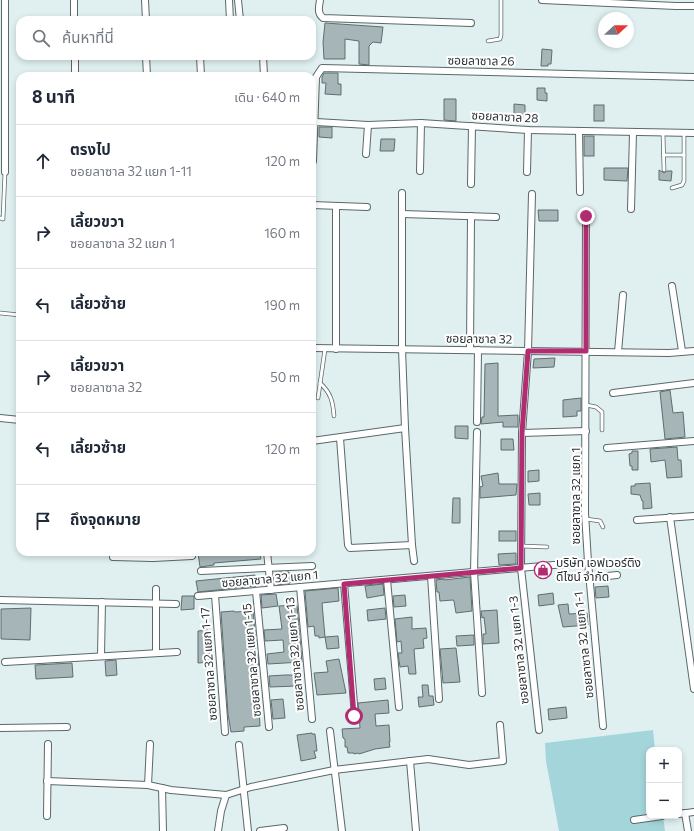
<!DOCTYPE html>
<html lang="th">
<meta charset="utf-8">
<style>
body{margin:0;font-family:Commissioner,"Noto Sans Thai",sans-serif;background:#f6f6f7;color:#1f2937}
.controls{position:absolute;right:12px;bottom:12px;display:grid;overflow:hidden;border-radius:8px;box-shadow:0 2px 6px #0003}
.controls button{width:36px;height:36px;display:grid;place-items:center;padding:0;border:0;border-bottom:1px solid #e0e1e3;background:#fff;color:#1f2937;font:20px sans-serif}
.compass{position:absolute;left:598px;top:12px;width:36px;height:36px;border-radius:50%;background:#fff;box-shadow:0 2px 6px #0003;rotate:68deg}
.stop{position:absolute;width:12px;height:12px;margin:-9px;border:3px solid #b22c71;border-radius:50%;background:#fff}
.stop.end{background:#b22c71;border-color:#fff;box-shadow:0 1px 4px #0008}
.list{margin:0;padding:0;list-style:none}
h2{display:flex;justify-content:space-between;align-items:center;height:52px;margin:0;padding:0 16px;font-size:17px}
h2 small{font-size:13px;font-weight:400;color:#747a83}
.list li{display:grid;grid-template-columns:26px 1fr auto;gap:12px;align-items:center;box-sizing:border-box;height:72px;padding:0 16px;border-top:1px solid #e0e1e3}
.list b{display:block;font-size:15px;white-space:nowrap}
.list p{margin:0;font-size:13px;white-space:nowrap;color:#747a83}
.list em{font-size:13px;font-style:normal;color:#747a83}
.icon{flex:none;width:22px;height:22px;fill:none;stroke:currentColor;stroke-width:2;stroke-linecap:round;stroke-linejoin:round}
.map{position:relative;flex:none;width:694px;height:831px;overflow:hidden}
.search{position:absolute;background:#fff;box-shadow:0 2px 6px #0003;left:16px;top:16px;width:300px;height:44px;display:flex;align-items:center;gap:10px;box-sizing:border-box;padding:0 14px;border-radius:12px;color:#747a83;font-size:15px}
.panel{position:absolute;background:#fff;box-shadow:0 2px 6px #0003;left:16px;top:72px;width:300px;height:484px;border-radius:12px}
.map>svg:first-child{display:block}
.green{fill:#a4d5da}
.building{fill:#a6b5b7;stroke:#5f6d6e}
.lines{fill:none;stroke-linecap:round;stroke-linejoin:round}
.service-casing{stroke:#5a6869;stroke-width:4.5}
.minor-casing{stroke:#5a6869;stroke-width:8}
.service{stroke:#fff;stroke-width:3}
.minor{stroke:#fff;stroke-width:6}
.route{stroke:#b22c71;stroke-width:5}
.labels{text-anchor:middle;stroke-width:4;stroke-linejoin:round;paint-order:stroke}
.street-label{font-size:12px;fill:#2b3132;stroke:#fff}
.poi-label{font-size:12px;fill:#2b3132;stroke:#fff;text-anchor:start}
</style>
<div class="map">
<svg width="694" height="831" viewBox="0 0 694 831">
<rect width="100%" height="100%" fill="#e0f0f1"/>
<path class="green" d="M653 730 655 750H649V816H663L665 831H559L546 761 545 743Z"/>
<g class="building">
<path d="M325 23 383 27 381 43 373 42 369 46V65L359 64V41L345 39V59H324L323 42Z"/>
<path d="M542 49 552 50 551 64H548V66H541Z"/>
<path d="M324 73H338V84H341V95L325 94 326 83H322V77Z"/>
<path d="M537 88H545V93H547V101L537 100Z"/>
<path d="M444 99H456V121L444 120Z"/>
<path d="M514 104 525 105V116H514Z"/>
<rect x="594" y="105" width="10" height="16"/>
<path d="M319 127H332V138L319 137Z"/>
<rect x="584" y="136" width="10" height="20"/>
<path d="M381 139H395L394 151H380Z"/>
<path d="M604 168H628L627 181 604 180Z"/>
<path d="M659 170 664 173 667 171H672L671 181 659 180Z"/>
<path d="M538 210H558V221H539Z"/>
<path d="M555 358 554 367 533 368 534 359Z"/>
<path d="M498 363V416L518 415V427H503V422L481 424 482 417H484L485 364Z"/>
<path d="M670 390 673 413 683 412 685 437 665 439 660 392Z"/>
<path d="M581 398V411H577V416L563 417V400Z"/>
<path d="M455 426H468V439L455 438Z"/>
<path d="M501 439H513L514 450H501Z"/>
<path d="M677 447 678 460H681L682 477 667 478 665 460 651 462 650 449Z"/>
<path d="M632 451H638V470H632V466H630L629 454 632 453Z"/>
<path d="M539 470V481L528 482V471Z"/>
<path d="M498 473 499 484H517L516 495 480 498V487L483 486 481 476Z"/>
<path d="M650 483 652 508 643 509V501H642L640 495 631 494V486H635V484Z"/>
<path d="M540 493V505H529L528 494Z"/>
<path d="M453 498H460V523H452Z"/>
<rect x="499" y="531" width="17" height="10"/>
<path d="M210 552H260L261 559 214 563V565L200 567 198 553Z"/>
<path d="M516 553V564L499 565 498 554Z"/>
<path d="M276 572H289L290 583 278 585Z"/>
<path d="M255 575 256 586 198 592 196 581Z"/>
<path d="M470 577 472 611 456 613 454 601 453 600 440 601 439 592H437L436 580 444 579V580Z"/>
<path d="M383 584 384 595 367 598 365 586Z"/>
<path d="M608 586 609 597 596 598 595 587Z"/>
<path d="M338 588 339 601 322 603 325 637 319 638V636H315L314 626 308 627 305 591Z"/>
<path d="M553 593 554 604 539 606 538 595Z"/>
<path d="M276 594 278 606 262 608 261 595Z"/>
<path d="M405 595 406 606 394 607 393 596Z"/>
<path d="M182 596H194V609L181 610Z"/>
<path d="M568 604 569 614 587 613 588 625 563 627 558 605Z"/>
<path d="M297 605 302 662 268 664 267 654 284 652 283 640 265 641 264 630 282 629 279 606Z"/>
<path d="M31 608 30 640 1 639V609Z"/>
<path d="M385 608 386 619 368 621 367 610Z"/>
<path d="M497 610 499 643 483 644V634H486L484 617 482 618 481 611Z"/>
<path d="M234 611 235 612 253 611 256 642H255L256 655 258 654 259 666H257L258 672H257L260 726 244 727V731L231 732 228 714 221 612Z"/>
<path d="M412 617V629L426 628 427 638 423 639 424 648 414 649 416 674H409L408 666 400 667 398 653H402L401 641 397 642 395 619Z"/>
<path d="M208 630V651H210V662L198 663V631Z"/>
<path d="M474 635V645L457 646 456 636Z"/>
<path d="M338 636 339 648 327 649 325 637Z"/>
<path d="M456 648 460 682 443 683 440 649Z"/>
<path d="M339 659 346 693 317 695 314 673 328 672 326 661Z"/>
<path d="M116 660 117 675 106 676 105 661Z"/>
<path d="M72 663 73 677 36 679 35 665Z"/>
<path d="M285 675H296L297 686 270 687 269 676Z"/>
<path d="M385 678 386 689 375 690 374 679Z"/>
<path d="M422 685H428L429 696H433L434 705 419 707 418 697H423Z"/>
<path d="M283 699 285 718 273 719 271 700Z"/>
<path d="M388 700 389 713 375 714 376 726 389 725 390 742H389L390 747 375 749 359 754 358 753 354 754V753H348L347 747H345V739L343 738 342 729 360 728 358 703Z"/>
<path d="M566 707 567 718 549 720 548 709Z"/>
<path d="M312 733V734H315L317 751H314L316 758 301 761 297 735Z"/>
</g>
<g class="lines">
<defs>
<g id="service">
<path d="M488 41 500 39 501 35V0"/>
<path d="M663 133 664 170"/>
<path d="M663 155H684"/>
<path d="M672 188 682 185 684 181V133"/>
<path d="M0 218 3 219 5 172"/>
<path d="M0 313 20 315"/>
<path d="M320 383C331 393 333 402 334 416"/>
<path d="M318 398 325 349"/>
<path d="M586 405 596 407 602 412V430"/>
<path d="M586 519 600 521 603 527"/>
<path d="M521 546 547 547"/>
</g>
<g id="minor">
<path d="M74 0V20"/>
<path d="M145 0 146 20"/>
<path d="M229 0 230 20"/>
<path d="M238 0 240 20"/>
<path d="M320 0C319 7 317 13 323 18L471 23"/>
<path d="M542 0 676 6H694"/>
<path d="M75 56V76"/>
<path d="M146 56 147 76"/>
<path d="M200 56 201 76"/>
<path d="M263 56 264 76"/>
<path d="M316 122 368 125 421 123 528 130 694 133"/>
<path d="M579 131 580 192"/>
<path d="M366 154 368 125"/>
<path d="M313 161 316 77 322 68 694 77"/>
<path d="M420 171 421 123"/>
<path d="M5 172V0"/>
<path d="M527 172 528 130"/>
<path d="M471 184 472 126"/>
<path d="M402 193V349L405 428 412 545"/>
<path d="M532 194 528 351 522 433 521 568 539 730"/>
<path d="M312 205 367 207"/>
<path d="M336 206V349"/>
<path d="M631 209 633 133"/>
<path d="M403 214 496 217"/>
<path d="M672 286 682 351"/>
<path d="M312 348 669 353 694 351"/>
<path d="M470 350 471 216"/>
<path d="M618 352 623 295"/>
<path d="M613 393 694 383"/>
<path d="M0 418 20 420"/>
<path d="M477 422 478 350"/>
<path d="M477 432 474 572 482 693"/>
<path d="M522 433 586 431"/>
<path d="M340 438 348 545 350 548 412 545 414 561"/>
<path d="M312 441 405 428"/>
<path d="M607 448 694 441"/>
<path d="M670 517 694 689"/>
<path d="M637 520 694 516"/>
<path d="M267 552 271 590"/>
<path d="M113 557 153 558V552"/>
<path d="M153 558 192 556"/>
<path d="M588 562 603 726"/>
<path d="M201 571 312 566"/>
<path d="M431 576 439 699"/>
<path d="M589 578 617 575"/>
<path d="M387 580 399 707"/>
<path d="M344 583 355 716"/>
<path d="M300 587 312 719"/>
<path d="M156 589V653"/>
<path d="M256 591 269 727"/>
<path d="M215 595 225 732"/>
<path d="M198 596 588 562 585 513 586 216"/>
<path d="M0 600 176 604"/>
<path d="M101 656 102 602"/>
<path d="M5 662 177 652"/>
<path d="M0 728 67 727"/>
<path d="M330 731 342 831"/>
<path d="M239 745 248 831"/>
<path d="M410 761 416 831"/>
<path d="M47 781 148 785 171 790 226 795 251 787 334 770 428 759 469 765 503 761 500 725"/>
<path d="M148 785 150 744"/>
<path d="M162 788 163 831"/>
<path d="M685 813 688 831"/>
<path d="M679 814 694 812"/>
<path d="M47 816 48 744"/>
<path d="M634 820 662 816"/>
<path d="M218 831 221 811 226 795"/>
<path d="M260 831 284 828"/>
</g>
</defs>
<use href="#service" class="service-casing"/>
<use href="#minor" class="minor-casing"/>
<use href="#service" class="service"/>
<use href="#minor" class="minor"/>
</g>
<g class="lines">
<path class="route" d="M354 716 344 584 521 568 522 433 528 351H586V216"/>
</g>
<defs>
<symbol id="shop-ring" viewBox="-11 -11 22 22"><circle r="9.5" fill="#fff" stroke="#b22c71" stroke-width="1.5"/><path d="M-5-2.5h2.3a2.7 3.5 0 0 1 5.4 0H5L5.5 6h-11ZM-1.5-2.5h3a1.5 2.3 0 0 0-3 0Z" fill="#b22c71"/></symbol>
</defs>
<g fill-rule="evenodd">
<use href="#shop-ring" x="533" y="560" width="20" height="20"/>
</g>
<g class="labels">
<g class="street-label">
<text transform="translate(481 61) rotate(1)" y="4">ซอยลาซาล 26</text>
<text transform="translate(505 117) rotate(3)" y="4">ซอยลาซาล 28</text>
<text transform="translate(479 339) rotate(1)" y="4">ซอยลาซาล 32</text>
<text transform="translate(576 496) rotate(-90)" y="4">ซอยลาซาล 32 แยก 1</text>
<text transform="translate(270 579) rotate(-5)" y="4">ซอยลาซาล 32 แยก 1</text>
<text transform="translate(584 645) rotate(-96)" y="4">ซอยลาซาล 32 แยก 1-1</text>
<text transform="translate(519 650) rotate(-96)" y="4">ซอยลาซาล 32 แยก 1-3</text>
<text transform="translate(295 654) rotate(-95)" y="4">ซอยลาซาล 32 แยก 1-13</text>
<text transform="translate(252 660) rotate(-95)" y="4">ซอยลาซาล 32 แยก 1-15</text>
<text transform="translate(209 664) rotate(-94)" y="4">ซอยลาซาล 32 แยก 1-17</text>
</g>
<g class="poi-label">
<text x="556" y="567">บริษัท เอฟเวอร์ติง<tspan x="556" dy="14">ดีไซน์ จำกัด</tspan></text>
</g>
</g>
</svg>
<div class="controls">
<button>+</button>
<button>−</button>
</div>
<svg class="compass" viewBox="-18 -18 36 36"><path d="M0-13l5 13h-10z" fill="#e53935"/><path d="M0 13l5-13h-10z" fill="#747a83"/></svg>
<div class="stop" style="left:354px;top:716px"></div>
<div class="stop end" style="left:586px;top:216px"></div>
<div class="search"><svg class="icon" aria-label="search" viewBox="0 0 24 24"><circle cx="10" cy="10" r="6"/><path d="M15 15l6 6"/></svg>ค้นหาที่นี่</div>
<section class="panel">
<h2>8 นาที<small>เดิน · 640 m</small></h2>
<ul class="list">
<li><svg class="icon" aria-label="ahead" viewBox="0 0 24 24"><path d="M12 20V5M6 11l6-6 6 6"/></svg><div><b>ตรงไป</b><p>ซอยลาซาล 32 แยก 1-11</p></div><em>120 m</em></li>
<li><svg class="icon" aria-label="right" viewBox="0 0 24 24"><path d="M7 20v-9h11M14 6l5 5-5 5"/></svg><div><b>เลี้ยวขวา</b><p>ซอยลาซาล 32 แยก 1</p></div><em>160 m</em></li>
<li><svg class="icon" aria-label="left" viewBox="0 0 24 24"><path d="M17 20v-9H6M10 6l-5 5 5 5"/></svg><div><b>เลี้ยวซ้าย</b></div><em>190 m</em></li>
<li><svg class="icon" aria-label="right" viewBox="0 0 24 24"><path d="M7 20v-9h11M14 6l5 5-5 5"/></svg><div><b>เลี้ยวขวา</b><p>ซอยลาซาล 32</p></div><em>50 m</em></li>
<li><svg class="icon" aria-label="left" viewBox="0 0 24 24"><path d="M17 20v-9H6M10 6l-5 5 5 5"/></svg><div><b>เลี้ยวซ้าย</b></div><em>120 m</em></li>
<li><svg class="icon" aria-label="arrive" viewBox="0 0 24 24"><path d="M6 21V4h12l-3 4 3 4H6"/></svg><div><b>ถึงจุดหมาย</b></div></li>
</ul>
</section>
</div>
